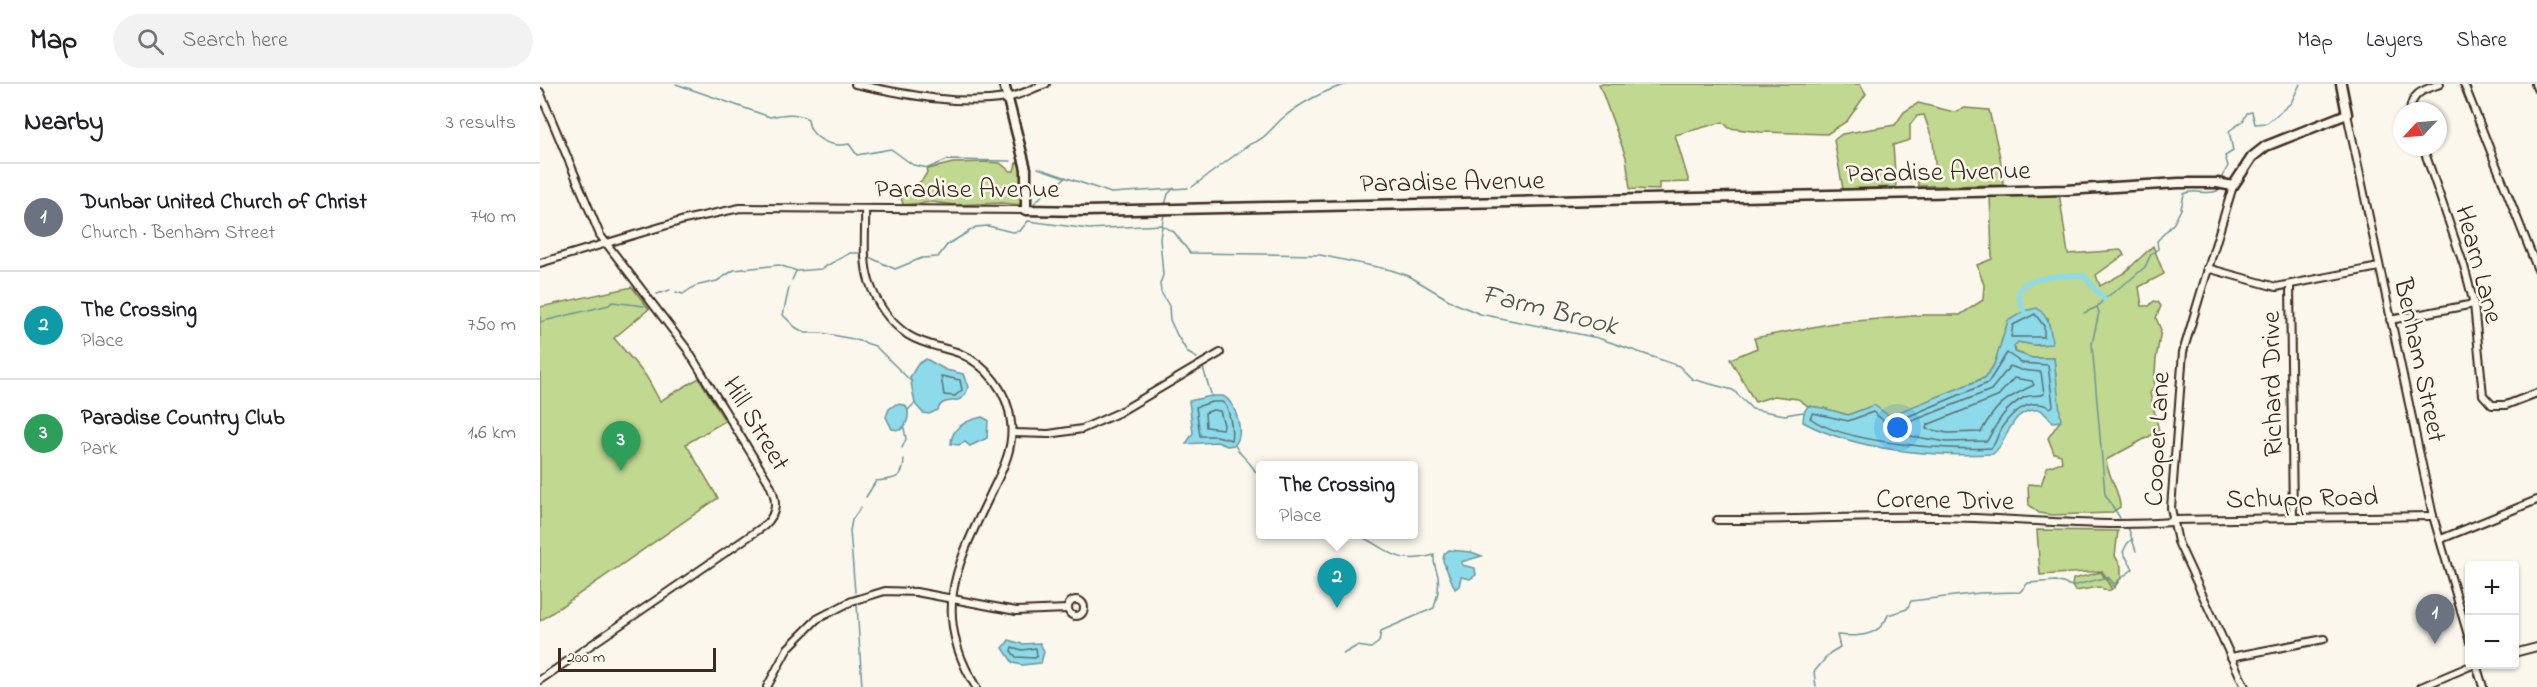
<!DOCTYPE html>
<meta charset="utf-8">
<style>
body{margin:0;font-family:"Indie Flower",sans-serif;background:#f2f2f2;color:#202124}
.controls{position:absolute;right:18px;bottom:18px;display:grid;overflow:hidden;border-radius:6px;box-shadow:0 2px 4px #0004}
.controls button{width:54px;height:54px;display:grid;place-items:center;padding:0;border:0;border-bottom:2px solid #e0e0e0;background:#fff;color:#202124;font:30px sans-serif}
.compass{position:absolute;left:1853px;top:18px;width:54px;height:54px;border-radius:50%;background:#fff;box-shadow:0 2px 4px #0004;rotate:244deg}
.scale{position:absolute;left:18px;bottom:15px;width:158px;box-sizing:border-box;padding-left:6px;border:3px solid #3b2a1e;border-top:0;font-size:16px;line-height:21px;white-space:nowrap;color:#3b2a1e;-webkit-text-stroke:4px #fbf7ec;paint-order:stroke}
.you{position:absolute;left:1358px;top:344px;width:21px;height:21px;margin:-15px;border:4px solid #fff;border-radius:50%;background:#1a73e8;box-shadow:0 0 0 9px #1a73e833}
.badge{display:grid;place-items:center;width:39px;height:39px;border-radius:50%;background:#ea580c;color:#fff;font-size:20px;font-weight:700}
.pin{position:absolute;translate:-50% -50px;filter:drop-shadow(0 2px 3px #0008)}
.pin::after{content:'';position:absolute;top:32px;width:21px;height:18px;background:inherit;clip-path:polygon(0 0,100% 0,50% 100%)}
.popup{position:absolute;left:716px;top:377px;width:162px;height:78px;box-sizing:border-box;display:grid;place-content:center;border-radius:6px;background:#fff;filter:drop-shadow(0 2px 4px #0005);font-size:20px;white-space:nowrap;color:#757577}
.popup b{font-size:22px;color:#202124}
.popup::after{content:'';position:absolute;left:50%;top:100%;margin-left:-12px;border:12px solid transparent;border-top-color:#fff}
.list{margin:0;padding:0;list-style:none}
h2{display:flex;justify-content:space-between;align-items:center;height:78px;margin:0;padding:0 24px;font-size:26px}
h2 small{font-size:20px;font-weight:400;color:#757577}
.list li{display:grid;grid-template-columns:39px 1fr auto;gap:18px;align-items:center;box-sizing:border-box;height:108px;padding:0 24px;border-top:2px solid #e0e0e0}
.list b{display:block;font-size:22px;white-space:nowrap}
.list p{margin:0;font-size:20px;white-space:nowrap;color:#757577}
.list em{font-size:20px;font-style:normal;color:#757577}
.icon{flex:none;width:33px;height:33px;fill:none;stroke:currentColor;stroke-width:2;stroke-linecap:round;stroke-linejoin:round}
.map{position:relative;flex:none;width:1997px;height:603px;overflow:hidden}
header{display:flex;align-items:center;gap:36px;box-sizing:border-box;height:84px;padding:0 30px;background:#fff;border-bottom:2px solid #e0e0e0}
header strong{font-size:28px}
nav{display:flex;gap:33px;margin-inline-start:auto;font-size:21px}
.search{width:420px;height:54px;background:#f2f2f2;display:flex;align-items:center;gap:15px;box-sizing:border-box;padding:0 21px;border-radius:33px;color:#757577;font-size:22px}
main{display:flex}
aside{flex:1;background:#fff}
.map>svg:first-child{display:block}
.green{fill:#c0d88f;stroke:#7e8156;stroke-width:1.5}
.water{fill:#8cdaea;stroke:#6c9498;stroke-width:1.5}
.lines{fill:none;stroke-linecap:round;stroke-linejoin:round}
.shore{stroke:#5b7070;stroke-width:1.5}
.stream{stroke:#6c9498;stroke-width:1.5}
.canal{stroke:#8cdaea;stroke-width:5}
.street-casing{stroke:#3b2a1e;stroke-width:10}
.secondary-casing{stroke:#3b2a1e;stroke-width:13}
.street{stroke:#fbf7ec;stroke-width:6}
.secondary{stroke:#fbf7ec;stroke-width:8}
.labels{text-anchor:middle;stroke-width:5;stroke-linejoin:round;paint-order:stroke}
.street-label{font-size:27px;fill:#3b2a1e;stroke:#fbf7ec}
.water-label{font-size:28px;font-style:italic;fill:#4f5651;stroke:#fbf7ec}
</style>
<header>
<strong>Map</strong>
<div class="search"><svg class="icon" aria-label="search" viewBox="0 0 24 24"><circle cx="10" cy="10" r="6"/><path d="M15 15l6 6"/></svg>Search here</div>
<nav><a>Map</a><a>Layers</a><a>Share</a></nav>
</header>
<main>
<aside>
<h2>Nearby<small>3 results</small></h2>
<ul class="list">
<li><span class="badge" style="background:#6b7280">1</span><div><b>Dunbar United Church of Christ</b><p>Church · Benham Street</p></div><em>740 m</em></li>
<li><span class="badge" style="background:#0f9aa8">2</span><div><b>The Crossing</b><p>Place</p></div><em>750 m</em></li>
<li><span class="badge" style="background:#2e9e5b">3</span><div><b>Paradise Country Club</b><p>Park</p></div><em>1.6 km</em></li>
</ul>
</aside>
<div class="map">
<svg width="1997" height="603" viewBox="0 0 1997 603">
<rect width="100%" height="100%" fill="#fbf7ec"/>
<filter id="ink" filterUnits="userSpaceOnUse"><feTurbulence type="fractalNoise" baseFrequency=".0167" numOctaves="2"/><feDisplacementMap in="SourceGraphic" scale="12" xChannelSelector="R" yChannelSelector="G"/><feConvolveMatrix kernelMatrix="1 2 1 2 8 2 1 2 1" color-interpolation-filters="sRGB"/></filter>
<g filter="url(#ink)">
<g class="green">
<path d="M1059 0H1320L1326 10 1307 37 1287 50 1220 48 1189 44 1183 38 1135 51 1149 98 1119 99V106L1090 105 1086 73Z"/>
<path d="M1378 19 1414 28 1425 24 1449 26C1454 51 1463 76 1463 101L1378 102 1377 91 1396 89 1393 57 1384 31 1377 32 1370 41V56L1353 61 1356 103 1303 105 1294 56 1302 50 1355 41 1364 28Z"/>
<path d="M447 78 460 79 470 87H474L476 79 481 78 483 102 482 121 461 119 415 121 392 118 363 121 358 102C373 103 383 101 388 85L413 79Z"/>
<path d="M1519 108 1528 170 1581 166 1584 171 1556 191 1560 202 1584 189 1613 162 1624 190 1599 203 1602 222H1609L1614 217 1618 218 1621 222 1616 234 1621 246 1616 275 1614 302 1610 309 1619 347 1566 376C1568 393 1580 407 1580 423L1571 429 1511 431 1499 429 1489 421 1488 400 1501 401 1507 383 1522 378 1521 371 1514 369 1508 354 1520 337 1514 274H1492L1476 268 1474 262 1478 258 1494 261 1512 260 1508 235 1488 226 1468 237 1454 281 1446 293 1359 329 1345 331 1334 321 1308 331 1283 324 1268 322 1258 315 1234 312 1215 318 1190 275 1217 264 1214 254 1294 239 1383 231H1420L1443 216 1444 201 1437 181 1452 175 1450 109Z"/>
<path d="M92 203 109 225 74 254 106 292 120 317 159 294 185 337 146 360 178 414 0 537V223Z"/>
<path d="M1497 446 1578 447 1575 472 1581 482V494L1574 504 1562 487 1500 491Z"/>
<path d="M1561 488 1572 505 1568 507 1559 503 1535 507 1532 502 1533 495Z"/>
</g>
<g class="water">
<path d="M1497 224C1509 233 1511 244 1512 260L1494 261 1478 258 1474 262 1475 268 1492 274H1514L1521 337 1513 338 1501 326C1468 323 1470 357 1453 370 1393 373 1317 367 1263 338L1264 328 1268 322 1283 324 1308 331 1334 321 1349 332 1445 294 1454 281 1468 237 1484 227Z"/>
<path d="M386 275 406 286 423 290 428 303C423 326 403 309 398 326L389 330 383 329 375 320 370 293 378 280Z"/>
<path d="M671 312H683C696 318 706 352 694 361L687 362 677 358 646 360 653 349 649 317Z"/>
<path d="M356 320 365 321C371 328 368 341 360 346L352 345 346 333 349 325Z"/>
<path d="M442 333 448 336 447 354 430 362 425 358 419 361 411 360C411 343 428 336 442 333Z"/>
<path d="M909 466 931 468 942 472 921 478 922 481 935 484 936 491 930 495 921 493 919 502 915 505 903 477 904 470Z"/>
<path d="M469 556 482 560 500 559 504 568 501 579 482 581 473 579 463 564Z"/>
</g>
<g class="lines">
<g class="shore">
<path d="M1495 230 1504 242V253H1471L1473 241Z"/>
<path d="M1467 269 1482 279 1508 281 1513 322 1510 324C1492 312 1472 328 1462 343 1457 350 1457 359 1451 364 1409 367 1303 359 1270 334L1273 329 1308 337 1333 328 1344 337 1362 335 1448 299Z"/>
<path d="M1470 282 1481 286 1501 288 1504 310C1498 313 1492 310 1485 313 1465 323 1457 339 1447 357L1407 358 1351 349 1352 345 1451 306Z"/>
<path d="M401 292 420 296 422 306 415 312 404 311Z"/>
<path d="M1474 294 1492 297 1494 301C1466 314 1456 320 1441 348L1408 349 1386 345 1387 341 1457 313Z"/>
<path d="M672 318C673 318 681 318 682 318 690 321 693 349 691 356L677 352H660L656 323Z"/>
<path d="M673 326 680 327 684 341 683 345 666 343 665 329Z"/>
<path d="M472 563 482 566 496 564 497 572 495 574 476 573 471 567Z"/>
</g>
<g class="stream">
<path d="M136 0 230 33C244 30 256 28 268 35 269 54 291 64 309 60L317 71 351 65 373 81 388 84 407 76 471 77"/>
<path d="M498 84 571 109 648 104"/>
<path d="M1680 96 1688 82 1685 72 1693 67 1689 47 1703 37 1707 29 1712 28 1715 40 1727 39 1751 19 1760 0"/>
<path d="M652 103 710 60C725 56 732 43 744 33 761 19 785 6 808 0"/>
<path d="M493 121C502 109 515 103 526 93"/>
<path d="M625 121 628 110 634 104"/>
<path d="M624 130 620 154 623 191 620 200 621 208 629 222 630 236 637 251 648 269 657 274"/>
<path d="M331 174 355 185 382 174 398 173 407 161 436 143 448 142 472 148 480 147 488 137 549 145 621 141 634 148 650 169 780 171 851 186 869 192 914 219 940 230 1058 254 1139 282 1152 295 1193 306 1212 325 1245 331 1263 328"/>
<path d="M252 196 256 187"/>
<path d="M249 204 243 231 255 243 265 249H282L313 255 335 262 372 298"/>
<path d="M136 208 143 210 155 202 177 197 194 186 239 181 257 187 281 185 310 169H320"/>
<path d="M117 210 130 206"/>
<path d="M1557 223 1559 228 1552 260 1565 410 1580 434"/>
<path d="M1544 229 1557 223 1564 215 1591 195 1605 183 1611 170 1618 165 1617 157 1634 139 1641 125 1644 110C1655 104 1665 112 1677 107L1679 104"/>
<path d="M0 238 69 221 72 218 104 222"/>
<path d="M663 284 672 313"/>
<path d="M368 326 375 319"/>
<path d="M695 361C700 372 709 376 715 387L720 389"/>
<path d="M362 364 366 355 364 344"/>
<path d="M326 413 336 397C353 395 364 396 364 375"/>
<path d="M1588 443 1596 467"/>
<path d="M315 508 310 447 312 436 321 423"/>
<path d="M317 520 322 603"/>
<path d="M803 570 817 562 831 564 839 558 841 547 894 524C897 513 900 503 898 492 896 484 893 480 894 471 855 482 849 465 816 450"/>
<path d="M1276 603 1274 588 1290 569 1300 563 1297 551C1317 553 1340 553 1348 531L1367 525 1371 517 1440 509 1480 508 1488 499 1516 497 1532 502 1568 493 1574 500 1593 485 1583 468 1587 460 1592 455"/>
</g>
<path class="canal" d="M1484 227C1482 222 1478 215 1479 209 1481 192 1531 190 1544 192L1564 215"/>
<defs>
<g id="street">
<path d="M315 0C364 10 416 22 466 14 479 12 493 4 506 0"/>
<path d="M1924 0 1997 184"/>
<path d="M1995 0 1997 5"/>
<path d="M0 8 60 151 147 265 228 397C237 414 239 429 224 442L0 596"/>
<path d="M1870 27C1872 8 1884 6 1900 0"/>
<path d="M1807 30 1893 432 1930 558"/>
<path d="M1883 63 1924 182 1934 220 1943 311 1952 321H1966L1997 309"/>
<path d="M1693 102 1643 268 1631 424 1638 458 1705 603"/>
<path d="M325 125C326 148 322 174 329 197 336 218 349 238 368 251 384 261 402 263 419 269 447 281 468 308 471 338 474 362 464 383 454 403 420 475 388 526 436 603"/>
<path d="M0 179 144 136 200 124 486 126"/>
<path d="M1667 184 1736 203 1839 183"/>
<path d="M1750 201 1753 434"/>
<path d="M1850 236 1934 220"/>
<path d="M472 349 509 350 542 345 578 329 680 269"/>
<path d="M1177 436C1251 437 1326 431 1400 433 1477 434 1555 444 1632 438"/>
<path d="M1632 436 1893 432"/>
<path d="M1901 455 1997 416"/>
<circle cx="536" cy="524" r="8"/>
<path d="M1974 569 1997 563"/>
<path d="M1691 573 1784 555"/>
<path d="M1936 580 1943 603"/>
<path d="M227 603 248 564 277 535 312 517 345 507 376 508 476 527 528 525"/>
<path d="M1881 603 1935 580"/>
</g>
<path id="secondary" d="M464 0 486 85V126L545 127 1526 106 1639 99H1677L1693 102 1712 73 1726 62 1807 30 1801 0"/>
</defs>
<use href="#street" class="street-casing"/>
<use href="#secondary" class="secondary-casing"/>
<use href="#street" class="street"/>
<use href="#secondary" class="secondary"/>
</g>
</g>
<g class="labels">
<g class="street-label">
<text transform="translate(1398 87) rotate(-1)" y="9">Paradise Avenue</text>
<text transform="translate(912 97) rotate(-1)" y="9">Paradise Avenue</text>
<text x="427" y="113">Paradise Avenue</text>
<text transform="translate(1940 180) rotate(75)" y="9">Hearn Lane</text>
<text transform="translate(1881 276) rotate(78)" y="9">Benham Street</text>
<text transform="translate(1731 300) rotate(-91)" y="9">Richard Drive</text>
<text transform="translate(217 339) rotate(59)" y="9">Hill Street</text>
<text transform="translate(1616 355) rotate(-87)" y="9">Cooper Lane</text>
<text transform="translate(1762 413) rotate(-1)" y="9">Schupp Road</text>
<text transform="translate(1405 415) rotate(1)" y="9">Corene Drive</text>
</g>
<g class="water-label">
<text transform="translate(1010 224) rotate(14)" y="10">Farm Brook</text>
</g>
</g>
</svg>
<div class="controls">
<button>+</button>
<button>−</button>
</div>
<svg class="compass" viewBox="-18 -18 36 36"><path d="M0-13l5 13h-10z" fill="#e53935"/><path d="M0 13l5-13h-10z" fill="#757577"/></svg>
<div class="scale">200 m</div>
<div class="you"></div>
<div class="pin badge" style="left:1895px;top:560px;background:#6b7280">1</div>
<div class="pin badge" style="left:797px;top:524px;background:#0f9aa8">2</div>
<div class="popup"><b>The Crossing</b>Place</div>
<div class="pin badge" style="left:81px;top:387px;background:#2e9e5b">3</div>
</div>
</main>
